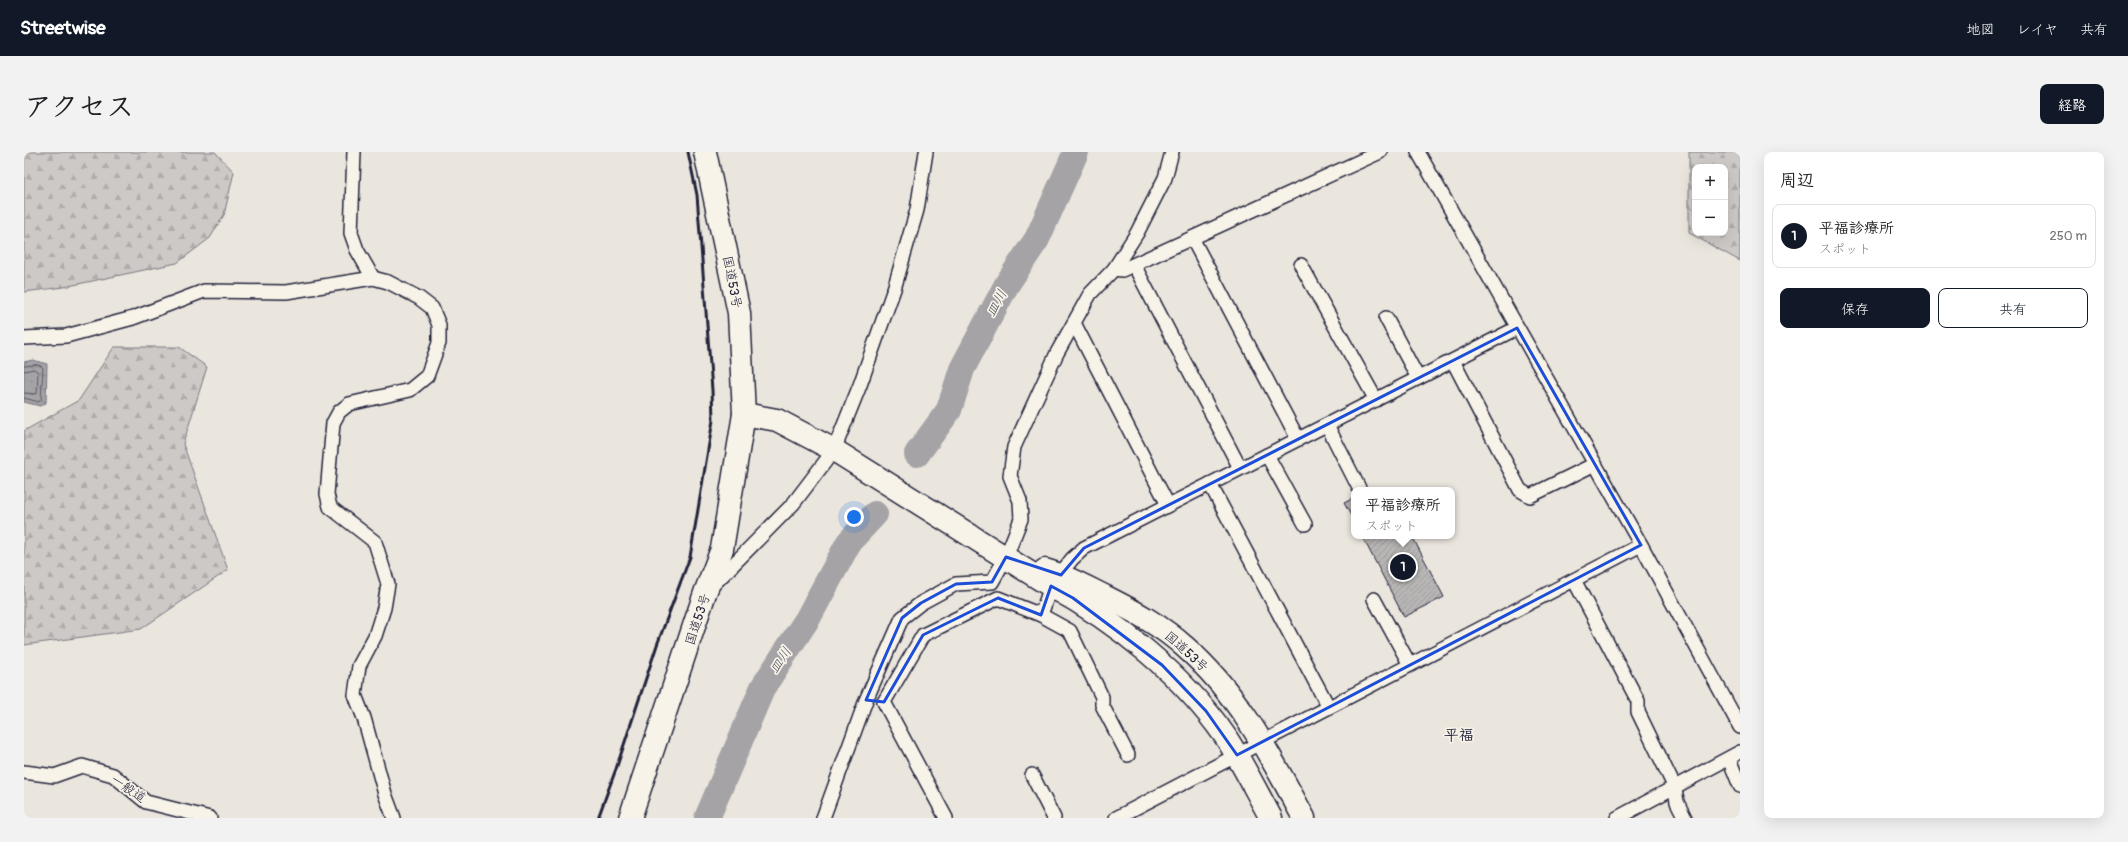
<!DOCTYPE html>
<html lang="ja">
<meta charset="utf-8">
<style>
body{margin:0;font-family:Pangolin,"Klee One",sans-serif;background:#f2f2f2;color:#202124}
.controls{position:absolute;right:12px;top:12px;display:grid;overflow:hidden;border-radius:8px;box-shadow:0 4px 16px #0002}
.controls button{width:36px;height:36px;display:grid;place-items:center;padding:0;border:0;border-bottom:1px solid #e0e0e0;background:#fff;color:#202124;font:20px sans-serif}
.you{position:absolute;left:830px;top:365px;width:14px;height:14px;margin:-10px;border:3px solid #fff;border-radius:50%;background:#1a73e8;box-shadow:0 0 0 6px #1a73e833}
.badge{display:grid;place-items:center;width:26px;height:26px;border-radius:50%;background:#111827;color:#fff;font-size:13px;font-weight:700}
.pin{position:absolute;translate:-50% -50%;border:2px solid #fff;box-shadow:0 1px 4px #0006}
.popup{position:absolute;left:1327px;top:335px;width:104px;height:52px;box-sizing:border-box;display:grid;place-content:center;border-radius:8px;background:#fff;filter:drop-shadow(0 1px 3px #0005);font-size:13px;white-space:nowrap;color:#757577}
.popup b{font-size:15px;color:#202124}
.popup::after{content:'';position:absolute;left:50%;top:100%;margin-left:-8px;border:8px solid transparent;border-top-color:#fff}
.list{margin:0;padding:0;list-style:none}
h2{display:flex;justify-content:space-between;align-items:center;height:52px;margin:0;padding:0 16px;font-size:17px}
h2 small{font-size:13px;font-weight:400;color:#757577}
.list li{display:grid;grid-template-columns:26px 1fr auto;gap:12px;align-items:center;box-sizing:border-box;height:64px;margin:0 8px 8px;padding:0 8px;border:1px solid #e0e0e0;border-radius:8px}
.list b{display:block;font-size:15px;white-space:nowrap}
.list p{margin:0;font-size:13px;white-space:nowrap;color:#757577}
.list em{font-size:13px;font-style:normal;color:#757577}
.actions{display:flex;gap:8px;padding:12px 16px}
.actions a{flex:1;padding:9px 0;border:1px solid #111827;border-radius:8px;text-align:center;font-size:14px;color:#111827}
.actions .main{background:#111827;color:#fff}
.map{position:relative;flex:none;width:1716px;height:666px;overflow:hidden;border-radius:8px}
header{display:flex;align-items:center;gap:24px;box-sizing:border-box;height:56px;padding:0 20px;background:#111827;color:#fff}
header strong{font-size:19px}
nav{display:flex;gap:22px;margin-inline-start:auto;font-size:14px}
.intro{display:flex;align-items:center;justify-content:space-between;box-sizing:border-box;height:96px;padding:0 24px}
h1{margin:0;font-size:28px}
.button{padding:10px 18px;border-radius:8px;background:#111827;color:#fff;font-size:14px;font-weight:700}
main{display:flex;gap:24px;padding:0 24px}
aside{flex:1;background:#fff;border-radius:8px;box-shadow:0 4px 16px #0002}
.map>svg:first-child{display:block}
.forest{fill:url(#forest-firs);stroke:#787680;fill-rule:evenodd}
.water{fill:url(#water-ripples);stroke:#716f7b}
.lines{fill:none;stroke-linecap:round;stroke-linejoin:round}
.shore{stroke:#575666;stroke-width:1}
.river{stroke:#a6a3a6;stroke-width:26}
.building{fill:url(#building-hatch);stroke:#22223b}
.street-casing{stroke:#22223b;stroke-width:16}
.highway-casing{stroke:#22223b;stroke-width:25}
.street{stroke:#f7f3e8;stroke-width:13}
.highway{stroke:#f7f3e8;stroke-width:22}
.rail{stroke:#22223b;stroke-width:3}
.marked{fill:none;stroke:#1d4ed8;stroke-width:3;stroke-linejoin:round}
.labels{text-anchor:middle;stroke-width:3.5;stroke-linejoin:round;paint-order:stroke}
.street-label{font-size:13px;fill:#22223b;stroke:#f7f3e8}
.water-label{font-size:14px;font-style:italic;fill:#504f60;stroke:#f7f3e8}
.quarter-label{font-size:15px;font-weight:bold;fill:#22223b;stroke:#f7f3e8}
</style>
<header>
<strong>Streetwise</strong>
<nav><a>地図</a><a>レイヤ</a><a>共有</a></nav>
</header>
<div class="intro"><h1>アクセス</h1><a class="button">経路</a></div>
<main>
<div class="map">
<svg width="1716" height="666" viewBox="0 0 1716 666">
<defs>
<pattern id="forest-firs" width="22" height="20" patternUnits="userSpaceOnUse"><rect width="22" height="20" fill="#cdc9c6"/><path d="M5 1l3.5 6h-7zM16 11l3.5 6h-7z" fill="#b0acab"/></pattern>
<pattern id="water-ripples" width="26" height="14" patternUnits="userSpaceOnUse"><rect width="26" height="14" fill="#a6a3a6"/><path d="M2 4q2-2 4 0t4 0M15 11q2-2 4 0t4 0" fill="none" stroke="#878488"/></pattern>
<pattern id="building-hatch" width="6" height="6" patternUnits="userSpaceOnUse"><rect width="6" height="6" fill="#b8b6b5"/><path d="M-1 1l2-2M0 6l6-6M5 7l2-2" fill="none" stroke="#9e9c9d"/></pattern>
</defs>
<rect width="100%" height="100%" fill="#eae6de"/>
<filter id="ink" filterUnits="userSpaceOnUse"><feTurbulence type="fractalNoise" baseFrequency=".025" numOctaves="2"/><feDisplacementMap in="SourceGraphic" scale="8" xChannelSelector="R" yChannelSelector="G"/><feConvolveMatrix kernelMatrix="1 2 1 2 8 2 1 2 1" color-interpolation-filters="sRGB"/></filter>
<g filter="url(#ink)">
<g class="forest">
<path d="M0 0H191L210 20 200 63 186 86 153 111 40 135 0 140Z"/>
<path d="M1665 0H1716V109L1665 81ZM1671 15H1701V81H1671Z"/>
<path d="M90 195H155L183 215 159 292 204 418 117 477 0 493V279L55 248Z"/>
</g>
<path class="water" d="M9 208 23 212 22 251 16 254 0 250V210Z"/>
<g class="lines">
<g class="shore">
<path d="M0 214C6 214 15 210 19 216L17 248 15 250 0 246"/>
<path d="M0 219 10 217 14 220 13 242 0 241"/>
</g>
<g class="river">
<path d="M893 302 925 258 938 217 983 132 1013 87 1052 0"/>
<path d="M683 666 739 535 784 466 825 390 851 362"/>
</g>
</g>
<g class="building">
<path d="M1330 346V369L1320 351Z"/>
<path d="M1338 384H1388L1420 445 1380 465Z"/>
</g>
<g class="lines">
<defs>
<g id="street">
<path d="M330 0 327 81 333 98 349 126"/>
<path d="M1394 0 1617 393 1716 575"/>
<path d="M1168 86 1274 287"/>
<path d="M1110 113 1216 316"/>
<path d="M1277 113 1352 248"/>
<path d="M1090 117 1098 118 1356 0"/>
<path d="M1362 166 1394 226"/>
<path d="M1050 171 1144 353"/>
<path d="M0 186 42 184 109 166 180 139 262 140 349 126 364 130 395 146 408 156 415 173V191L403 224 386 238 325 252 315 260 309 271 303 342 306 355 351 390 364 432 360 456 351 484 335 514 331 543 340 566 361 642 370 666"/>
<path d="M1429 209 1496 338 1506 344 1571 312"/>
<path d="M1303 273 1335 336"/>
<path d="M1243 303 1281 372"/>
<path d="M1186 332 1304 554"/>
<path d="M1550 428 1614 549V560L1651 636 1653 650 1661 666"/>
<path d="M688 434 769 352 810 298 836 233 870 137 893 58 902 0"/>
<path d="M1350 447 1386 513"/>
<path d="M1017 463 1046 479 1078 545V553L1104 603"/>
<path d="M1705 607 1716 634"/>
<path d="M0 620 30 624 58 614 89 623 122 650 186 666"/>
<path d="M1008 623 1030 666"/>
<path d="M799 666 842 548 878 466 897 451 932 432 968 430 982 405 997 367 996 349 986 324 990 295 1033 201 1066 142 1090 117 1113 81 1141 26 1148 0"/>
<path d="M922 666 860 550 899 483 974 446 1017 463 1027 434 1048 407 1060 396 1493 176"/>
<path d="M1092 666 1617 393"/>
<path d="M1593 666 1716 600"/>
</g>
<g id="highway">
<path d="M720 262 753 268 810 298 1027 434C1093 470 1158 522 1201 584 1218 610 1232 639 1247 666"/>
<path d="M1021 418C1043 424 1062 435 1082 445 1110 459 1138 474 1161 495 1215 542 1247 605 1280 666"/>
<path d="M606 666 681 441 698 397 720 262 715 161 681 0"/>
</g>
</defs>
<use href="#street" class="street-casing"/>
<use href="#highway" class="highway-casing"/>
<use href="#street" class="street"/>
<use href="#highway" class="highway"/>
<path class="rail" d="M574 666 592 617 633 493 666 405 689 268 688 238 673 43 664 0"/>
</g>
</g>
<path class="marked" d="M1493 176 1617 393 1213 603 1182 559 1138 513 1049 446 1027 434 1017 463 974 446 899 483 860 550 842 548 878 466 897 451 932 432 968 430 982 405 1037 423 1060 396Z"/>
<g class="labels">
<g class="street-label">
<text transform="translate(709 130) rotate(79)" y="5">国道53号</text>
<text transform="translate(673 467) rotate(-72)" y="5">国道53号</text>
<text transform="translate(1163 499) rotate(42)" y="5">国道53号</text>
<text transform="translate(105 636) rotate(34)" y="5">一般道</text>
</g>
<g class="water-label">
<text transform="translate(972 151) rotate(-62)" y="5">皿川</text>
<text transform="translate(756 508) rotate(-57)" y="5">皿川</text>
</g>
<g class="quarter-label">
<text x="1435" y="588">平福</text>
</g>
</g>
</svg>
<div class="controls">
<button>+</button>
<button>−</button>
</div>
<div class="you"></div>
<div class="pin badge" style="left:1379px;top:415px">1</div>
<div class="popup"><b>平福診療所</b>スポット</div>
</div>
<aside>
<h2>周辺<small></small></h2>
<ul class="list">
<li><span class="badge">1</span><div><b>平福診療所</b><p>スポット</p></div><em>250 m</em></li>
</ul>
<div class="actions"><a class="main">保存</a><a>共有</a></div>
</aside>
</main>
